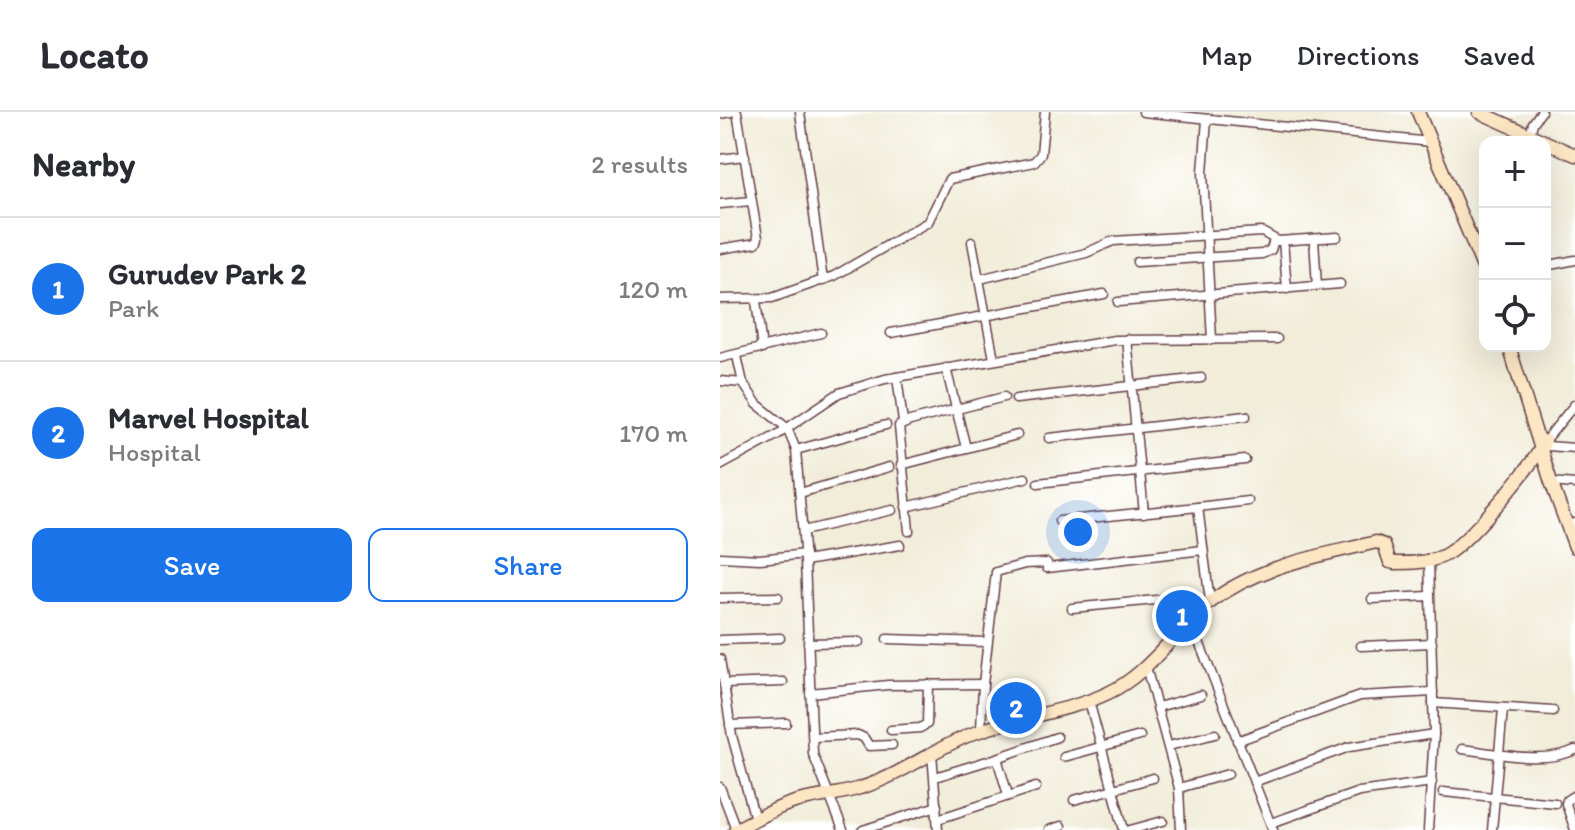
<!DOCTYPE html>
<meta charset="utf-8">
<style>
body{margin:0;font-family:Itim,sans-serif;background:#f2f2f3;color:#2b2b33}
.controls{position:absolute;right:24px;top:24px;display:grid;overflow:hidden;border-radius:16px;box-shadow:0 8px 32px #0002}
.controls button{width:72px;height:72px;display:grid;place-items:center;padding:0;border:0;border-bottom:2px solid #e1e1e2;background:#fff;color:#2b2b33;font:40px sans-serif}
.you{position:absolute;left:358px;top:420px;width:28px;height:28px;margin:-20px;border:6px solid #fff;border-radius:50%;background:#1a73e8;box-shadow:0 0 0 12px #1a73e833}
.badge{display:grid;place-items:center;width:52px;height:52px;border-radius:50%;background:#1a73e8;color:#fff;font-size:26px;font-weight:700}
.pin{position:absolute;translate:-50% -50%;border:4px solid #fff;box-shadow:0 2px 8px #0006}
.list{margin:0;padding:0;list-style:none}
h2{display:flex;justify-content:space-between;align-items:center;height:104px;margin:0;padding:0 32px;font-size:34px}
h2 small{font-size:26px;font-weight:400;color:#7c7c81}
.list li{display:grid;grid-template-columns:52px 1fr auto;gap:24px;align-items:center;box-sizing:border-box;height:144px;padding:0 32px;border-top:2px solid #e1e1e2}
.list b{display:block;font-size:30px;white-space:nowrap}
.list p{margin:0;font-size:26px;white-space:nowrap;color:#7c7c81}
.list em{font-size:26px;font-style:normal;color:#7c7c81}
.actions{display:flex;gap:16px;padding:24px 32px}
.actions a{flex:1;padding:18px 0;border:2px solid #1a73e8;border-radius:16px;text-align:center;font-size:28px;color:#1a73e8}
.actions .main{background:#1a73e8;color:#fff}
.icon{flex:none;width:44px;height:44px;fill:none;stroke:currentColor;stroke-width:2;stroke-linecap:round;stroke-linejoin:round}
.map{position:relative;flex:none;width:855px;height:718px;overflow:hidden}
header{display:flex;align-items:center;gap:48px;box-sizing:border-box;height:112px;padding:0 40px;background:#fff;border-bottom:2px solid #e1e1e2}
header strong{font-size:38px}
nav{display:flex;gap:44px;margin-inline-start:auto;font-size:28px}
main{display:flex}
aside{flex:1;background:#fff}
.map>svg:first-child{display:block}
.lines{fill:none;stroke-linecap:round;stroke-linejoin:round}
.street-casing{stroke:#633e45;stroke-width:11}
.secondary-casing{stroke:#633e45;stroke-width:15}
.street{stroke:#fff;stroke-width:8}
.secondary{stroke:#fce6c4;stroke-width:12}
</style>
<header>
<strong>Locato</strong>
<nav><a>Map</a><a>Directions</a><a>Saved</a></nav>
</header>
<main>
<aside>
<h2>Nearby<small>2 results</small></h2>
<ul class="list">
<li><span class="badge">1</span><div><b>Gurudev Park 2</b><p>Park</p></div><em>120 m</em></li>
<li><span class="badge">2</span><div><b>Marvel Hospital</b><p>Hospital</p></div><em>170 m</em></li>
</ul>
<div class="actions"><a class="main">Save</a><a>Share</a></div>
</aside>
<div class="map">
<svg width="855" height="718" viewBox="0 0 855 718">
<rect width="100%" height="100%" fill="#fff"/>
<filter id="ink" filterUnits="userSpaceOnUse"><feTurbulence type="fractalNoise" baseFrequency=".0125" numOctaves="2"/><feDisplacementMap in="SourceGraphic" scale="16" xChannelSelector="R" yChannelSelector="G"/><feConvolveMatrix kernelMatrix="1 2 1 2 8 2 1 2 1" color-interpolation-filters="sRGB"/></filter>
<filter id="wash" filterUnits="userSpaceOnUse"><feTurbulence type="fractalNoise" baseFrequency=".006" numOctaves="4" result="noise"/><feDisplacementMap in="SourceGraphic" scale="32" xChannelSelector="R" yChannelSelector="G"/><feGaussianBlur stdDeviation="1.8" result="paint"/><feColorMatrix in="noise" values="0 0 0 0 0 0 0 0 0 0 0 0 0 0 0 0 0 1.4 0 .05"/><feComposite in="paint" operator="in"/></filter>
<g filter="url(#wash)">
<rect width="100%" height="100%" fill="#f1edd9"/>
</g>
<g filter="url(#ink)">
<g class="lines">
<defs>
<g id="street">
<path d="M80 0 103 169"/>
<path d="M423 0 710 30"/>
<path d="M0 2 11 0"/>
<path d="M487 7 483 60 492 228"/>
<path d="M810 23 813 11 821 0"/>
<path d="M0 47 25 44"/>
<path d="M0 92 31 89"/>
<path d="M594 127 597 174"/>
<path d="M563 129 567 177"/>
<path d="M252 130 274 247"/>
<path d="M0 137 36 131 38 126 17 0"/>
<path d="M417 150 542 142 551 138 554 127"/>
<path d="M825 154 855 148"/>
<path d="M260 167 366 141 393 129 542 120 558 129 617 125"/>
<path d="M0 187 52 186 114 164 208 110 229 67 314 50 321 42 325 0"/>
<path d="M36 188 42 237"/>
<path d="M398 190 620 172"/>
<path d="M171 221 384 182"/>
<path d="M407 227 424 401"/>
<path d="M17 244 23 271"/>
<path d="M0 246 101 221"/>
<path d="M226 256 246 336"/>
<path d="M177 265 183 310"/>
<path d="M0 269 23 271 37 292 67 316 76 338 85 449 93 642 123 718"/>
<path d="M296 287 481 266"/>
<path d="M329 326 526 304"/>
<path d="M825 329 855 292"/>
<path d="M827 334 855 336"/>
<path d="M76 338 166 313"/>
<path d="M181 353 297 323"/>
<path d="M0 354 57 323 119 281 165 267 395 228 557 227"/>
<path d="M831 370 855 372"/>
<path d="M318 371 525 348"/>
<path d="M80 381 169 355"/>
<path d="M186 395 305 366"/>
<path d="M478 395 528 389"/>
<path d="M339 409 478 395 490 490"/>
<path d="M854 411H855"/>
<path d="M83 419 172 398"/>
<path d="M189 419 179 314 190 309 284 285"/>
<path d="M0 445 40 447 85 442"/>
<path d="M85 449 180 433"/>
<path d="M327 456 483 438"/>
<path d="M0 486 58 485"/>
<path d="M652 487 709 484"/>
<path d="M352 496 457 486 463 489 553 718"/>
<path d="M167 527 267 530"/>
<path d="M0 528 60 526"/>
<path d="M88 531 139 530"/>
<path d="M641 534 712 531"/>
<path d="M0 547 12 624 35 707"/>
<path d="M426 555 459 676 461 718"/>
<path d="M4 572 63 570"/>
<path d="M90 581 168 573 263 572"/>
<path d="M369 589 404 718"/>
<path d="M713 591 833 599"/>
<path d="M438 595 481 583"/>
<path d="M10 613 66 611"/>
<path d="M171 618 200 616 207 612 208 572"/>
<path d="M261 618 263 572 276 460 305 452 327 451"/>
<path d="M93 625 138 623 144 626 149 634 172 633"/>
<path d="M517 629 640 584 713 580"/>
<path d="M449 634 495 622"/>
<path d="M742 637C777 641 822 653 855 638"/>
<path d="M212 641 218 718"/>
<path d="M344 645 420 624"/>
<path d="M215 665 277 646"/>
<path d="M534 670 629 635 714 622"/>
<path d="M0 675 16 717"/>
<path d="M459 676 508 662"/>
<path d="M723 680 835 691"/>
<path d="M288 683 277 646 337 625"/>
<path d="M855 683 847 688 846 692 855 718"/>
<path d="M354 688 433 666"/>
<path d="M218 707 316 675"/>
<path d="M551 711 639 680 712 670"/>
<path d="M143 718 217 694"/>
<path d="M329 718 341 714"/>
<path d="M410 718 443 709"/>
<path d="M708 718 714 622 709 448"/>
<path d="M772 718 783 597"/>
</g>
<g id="secondary">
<path d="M698 0 765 160"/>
<path d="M759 0 855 43"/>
<path d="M789 234 831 370 855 435"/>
<path d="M15 718C34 708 54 696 75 690 96 684 119 683 140 676 183 663 218 633 260 619 302 604 348 600 388 581 431 561 455 517 492 489 539 453 601 444 656 430L664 433 670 450 675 451C691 451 708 451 723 444 747 433 812 354 825 329"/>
</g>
</defs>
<use href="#street" class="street-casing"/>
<use href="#secondary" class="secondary-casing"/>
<use href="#street" class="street"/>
<use href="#secondary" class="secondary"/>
</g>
</g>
</svg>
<div class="controls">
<button>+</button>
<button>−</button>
<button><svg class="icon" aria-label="locate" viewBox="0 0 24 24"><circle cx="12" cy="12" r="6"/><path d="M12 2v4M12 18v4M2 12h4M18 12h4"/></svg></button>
</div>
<div class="you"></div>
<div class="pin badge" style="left:462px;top:504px">1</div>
<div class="pin badge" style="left:296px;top:596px">2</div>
</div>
</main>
